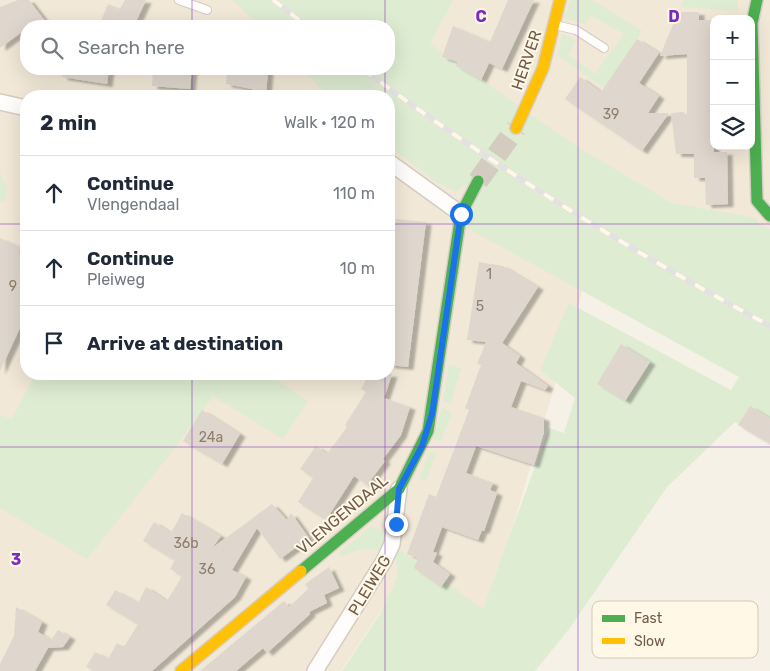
<!DOCTYPE html>
<meta charset="utf-8">
<style>
body{margin:0;font-family:Rubik,sans-serif;background:#f6f6f7;color:#1f2937}
.controls{position:absolute;right:15px;top:15px;display:grid;overflow:hidden;border-radius:10px;box-shadow:0 5px 20px #0002}
.controls button{width:45px;height:45px;display:grid;place-items:center;padding:0;border:0;border-bottom:1px solid #e0e1e3;background:#fff;color:#1f2937;font:25px sans-serif}
.stop{position:absolute;width:15px;height:15px;margin:-11px;border:4px solid #1a73e8;border-radius:50%;background:#fff}
.stop.end{background:#1a73e8;border-color:#fff;box-shadow:0 1px 5px #0008}
.list{margin:0;padding:0;list-style:none}
h2{display:flex;justify-content:space-between;align-items:center;height:65px;margin:0;padding:0 20px;font-size:21px}
h2 small{font-size:16px;font-weight:400;color:#747a83}
.list li{display:grid;grid-template-columns:32px 1fr auto;gap:15px;align-items:center;box-sizing:border-box;height:75px;padding:0 20px;border-top:1px solid #e0e1e3}
.list b{display:block;font-size:19px;white-space:nowrap}
.list p{margin:0;font-size:16px;white-space:nowrap;color:#747a83}
.list em{font-size:16px;font-style:normal;color:#747a83}
.icon{flex:none;width:28px;height:28px;fill:none;stroke:currentColor;stroke-width:2;stroke-linecap:round;stroke-linejoin:round}
.map{position:relative;flex:none;width:770px;height:671px;overflow:hidden}
.search{position:absolute;background:#fff;box-shadow:0 5px 20px #0002;left:20px;top:20px;width:375px;height:55px;display:flex;align-items:center;gap:12px;box-sizing:border-box;padding:0 18px;border-radius:20px;color:#747a83;font-size:19px}
.panel{position:absolute;background:#fff;box-shadow:0 5px 20px #0002;left:20px;top:90px;width:375px;height:290px;border-radius:20px}
.map>svg:first-child{display:block}
.residential{fill:#f1e8d7;fill-rule:evenodd}
.green{fill:#deecd2}
.building{fill:#dfd7cd;filter:url(#shadow)}
.lines{fill:none;stroke-linecap:round;stroke-linejoin:round}
.secondary-tunnel{stroke:#d4ccc0;stroke-width:21;stroke-dasharray:21 11;stroke-linecap:butt}
.lane-casing{stroke:#d4ccc2;stroke-width:10}
.street-casing{stroke:#d4ccc2;stroke-width:18}
.fast-casing{stroke:#d6cec3;stroke-width:14}
.slow-casing{stroke:#d6cec3;stroke-width:14}
.lane{stroke:#fefdfb;stroke-width:8}
.street{stroke:#fefdfb;stroke-width:15}
.fast{stroke:#4caf50;stroke-width:11}
.slow{stroke:#ffc107;stroke-width:11}
.rail-casing{stroke:#e4e1e3;stroke-width:5.5}
.rail{stroke:#fff8e7;stroke-width:4;stroke-dasharray:11;stroke-linecap:butt}
.route{stroke:#1a73e8;stroke-width:6}
.grid{fill:none;stroke:#7b2cbf;stroke-width:1;stroke-opacity:0.55}
.labels{text-anchor:middle;stroke-width:4;stroke-linejoin:round;paint-order:stroke}
.number-label{font-size:14px;fill:#907e6d}
.street-label{font-size:16px;fill:#725c49;stroke:#fff8e7}
.key{fill:#fff8e7;stroke:#d5c9b8;stroke-width:1}
.key-label{font-size:14px;fill:#725c49}
.grid-label{font-size:16px;text-anchor:middle;font-weight:bold;fill:#7b2cbf;stroke:#fff8e7;stroke-width:4;stroke-linejoin:round;paint-order:stroke}
</style>
<div class="map">
<svg width="770" height="671" viewBox="0 0 770 671">
<defs>
<filter id="shadow"><feDropShadow dx="5.5" dy="3" stdDeviation="1" flood-color="#0004"/></filter>
</defs>
<rect width="100%" height="100%" fill="#f5f1e7"/>
<path class="residential" d="M0 0H770V286L613 188 483 627 409 569 341 671H0ZM714 19H751V146H714ZM26 26H389V69H26ZM26 96H389V374H26Z"/>
<g class="green">
<path d="M232 0H453L430 44 579 148 672 203 755 218 760 225 770 229V443L735 422 667 487 569 629 535 671H342L380 614 397 579 396 547 483 609 549 428 564 433 575 398 540 370 569 303 731 390 739 377 467 228 477 193 464 184 457 192 439 184 389 146V96H329L301 69H389V26H260Z"/>
<path d="M571 0H592L642 31 608 83 619 99 558 55 562 34 576 40 568 55 595 74 624 34 590 15 585 24 564 18Z"/>
<path d="M684 0H738V11L681 7Z"/>
<path d="M0 173 7 189 4 203 0 201Z"/>
<path d="M449 365 461 368 451 403 443 401Z"/>
<path d="M35 374H230L241 379 245 374H268L308 401 283 439 213 396 170 454 87 559 0 508V415L12 419Z"/>
<path d="M442 408 452 412 441 441 434 439Z"/>
<path d="M430 451 436 453 426 481 419 479Z"/>
<path d="M372 526 386 533 380 551C366 546 354 550 342 557L339 553Z"/>
</g>
<g class="building">
<path d="M18 0H29L49 26H26V29L0 48V7Z"/>
<path d="M125 0H146L134 26H114L101 21 108 4 120 9Z"/>
<path d="M508 0H534L502 69 489 63 481 80 456 66 458 62 442 57 453 26 490 42Z"/>
<path d="M678 12H699V20H714V152H727L728 204 706 205 705 178H694V154H676L671 113 683 112 687 115V54L660 56Z"/>
<path d="M637 39 659 53 639 83 659 96 648 113H669L642 151 565 99 580 77 601 92Z"/>
<path d="M63 69H109L107 84 62 77Z"/>
<path d="M153 69H192L190 89 152 86Z"/>
<path d="M227 69H268L266 96 252 94V89L226 84Z"/>
<path d="M396 219 426 222 408 367 389 365 392 335 389 334V285Z"/>
<path d="M0 238 21 247 19 253 26 256V315L0 371Z"/>
<path d="M479 262 503 266 538 287 502 343 520 356 516 363 548 386 545 390 521 381 511 407 544 418V432L534 465 476 446 466 473 493 483 490 490 497 493 484 531 482 530 478 540 442 527 433 552 437 553 433 562 450 574 441 587 414 568 418 558 407 554 429 494 436 497 455 447 469 410 465 408 481 365 477 364 486 342 467 340Z"/>
<path d="M621 344 650 362 625 401 597 384Z"/>
<path d="M369 374H392L384 398 410 407 401 435 383 459 385 461 367 485 354 476 326 520 298 502 313 478 300 469 316 446 327 454 347 427 345 425 366 392 361 389Z"/>
<path d="M750 406 770 418V444L738 425Z"/>
<path d="M202 410 240 434 222 464 183 441Z"/>
<path d="M272 504 287 520 291 513 309 538 280 559 257 528 232 570 246 577 235 597 152 671H94L86 667 95 652 108 659 117 643 124 647 138 624 106 605 115 590 138 603 146 587 167 601 182 576 170 569 175 560 143 541 154 522 171 533 182 513 221 536 212 548Z"/>
<path d="M329 567 339 588 324 595 327 603 309 612 310 614 267 653 263 648 236 671H200L284 601 289 607 308 589 305 584Z"/>
<path d="M16 607 42 622 38 632 51 640 58 630 70 637 63 647 48 648 35 671H0V664L14 636Z"/>
</g>
<g class="lines">
<path class="secondary-tunnel" d="M478 181 516 128"/>
<defs>
<g id="lane">
<path d="M179 0 207 10"/>
<path d="M555 25 576 30 604 48"/>
</g>
<g id="street">
<path d="M0 102 26 108"/>
<path d="M389 162 461 214"/>
<path d="M315 671 384 561 392 544 399 489"/>
</g>
<g id="fast">
<path d="M757 0 752 23 757 201 770 216"/>
<path d="M301 571 399 489 428 431 461 214 478 181"/>
</g>
<g id="slow">
<path d="M516 128 543 68 560 0"/>
<path d="M181 671 301 571"/>
</g>
</defs>
<use href="#lane" class="lane-casing"/>
<use href="#street" class="street-casing"/>
<use href="#fast" class="fast-casing"/>
<use href="#slow" class="slow-casing"/>
<use href="#lane" class="lane"/>
<use href="#street" class="street"/>
<use href="#fast" class="fast"/>
<use href="#slow" class="slow"/>
<defs>
<g id="rail">
<path d="M273 0 307 26"/>
<path d="M363 69C491 165 629 250 770 326"/>
</g>
</defs>
<use href="#rail" class="rail-casing"/>
<use href="#rail" class="rail"/>
</g>
<g class="lines">
<path class="route" d="M396 524 399 489 422 446 432 414 461 214"/>
</g>
<path class="grid" d="M192 0V26M385 0V26M578 0V671M192 69V96M385 69V96M0 224H26M389 224H770M192 374V671M385 374V671M0 447H770"/>
<g class="labels">
<g class="number-label">
<text x="611" y="119">39</text>
<text x="489" y="279">1</text>
<text x="13" y="291">9</text>
<text x="480" y="311">5</text>
<text x="211" y="442">24a</text>
<text x="186" y="548">36b</text>
<text x="207" y="574">36</text>
</g>
<g class="street-label">
<text transform="translate(526 60) rotate(-71)" y="6">HERVER</text>
<text transform="translate(342 514) rotate(-40)" y="6">VLENGENDAAL</text>
<text transform="translate(369 585) rotate(-59)" y="6">PLEIWEG</text>
</g>
</g>
<rect x="592" y="601" width="166" height="57" rx="8" class="key"/>
<rect x="602" y="615" width="23" height="7" fill="#4caf50"/>
<rect x="602" y="638" width="23" height="6" fill="#ffc107"/>
<g class="key-label">
<text x="634" y="623">Fast</text>
<text x="634" y="646">Slow</text>
</g>
<g class="grid-label">
<text x="481" y="22">C</text>
<text x="674" y="22">D</text>
<text x="16" y="565">3</text>
</g>
</svg>
<div class="controls">
<button>+</button>
<button>−</button>
<button><svg class="icon" aria-label="layers" viewBox="0 0 24 24"><path d="M12 4l9 5-9 5-9-5zM3 14l9 5 9-5"/></svg></button>
</div>
<div class="stop" style="left:461px;top:214px"></div>
<div class="stop end" style="left:396px;top:524px"></div>
<div class="search"><svg class="icon" aria-label="search" viewBox="0 0 24 24"><circle cx="10" cy="10" r="6"/><path d="M15 15l6 6"/></svg>Search here</div>
<section class="panel">
<h2>2 min<small>Walk · 120 m</small></h2>
<ul class="list">
<li><svg class="icon" aria-label="ahead" viewBox="0 0 24 24"><path d="M12 20V5M6 11l6-6 6 6"/></svg><div><b>Continue</b><p>Vlengendaal</p></div><em>110 m</em></li>
<li><svg class="icon" aria-label="ahead" viewBox="0 0 24 24"><path d="M12 20V5M6 11l6-6 6 6"/></svg><div><b>Continue</b><p>Pleiweg</p></div><em>10 m</em></li>
<li><svg class="icon" aria-label="arrive" viewBox="0 0 24 24"><path d="M6 21V4h12l-3 4 3 4H6"/></svg><div><b>Arrive at destination</b></div></li>
</ul>
</section>
</div>
